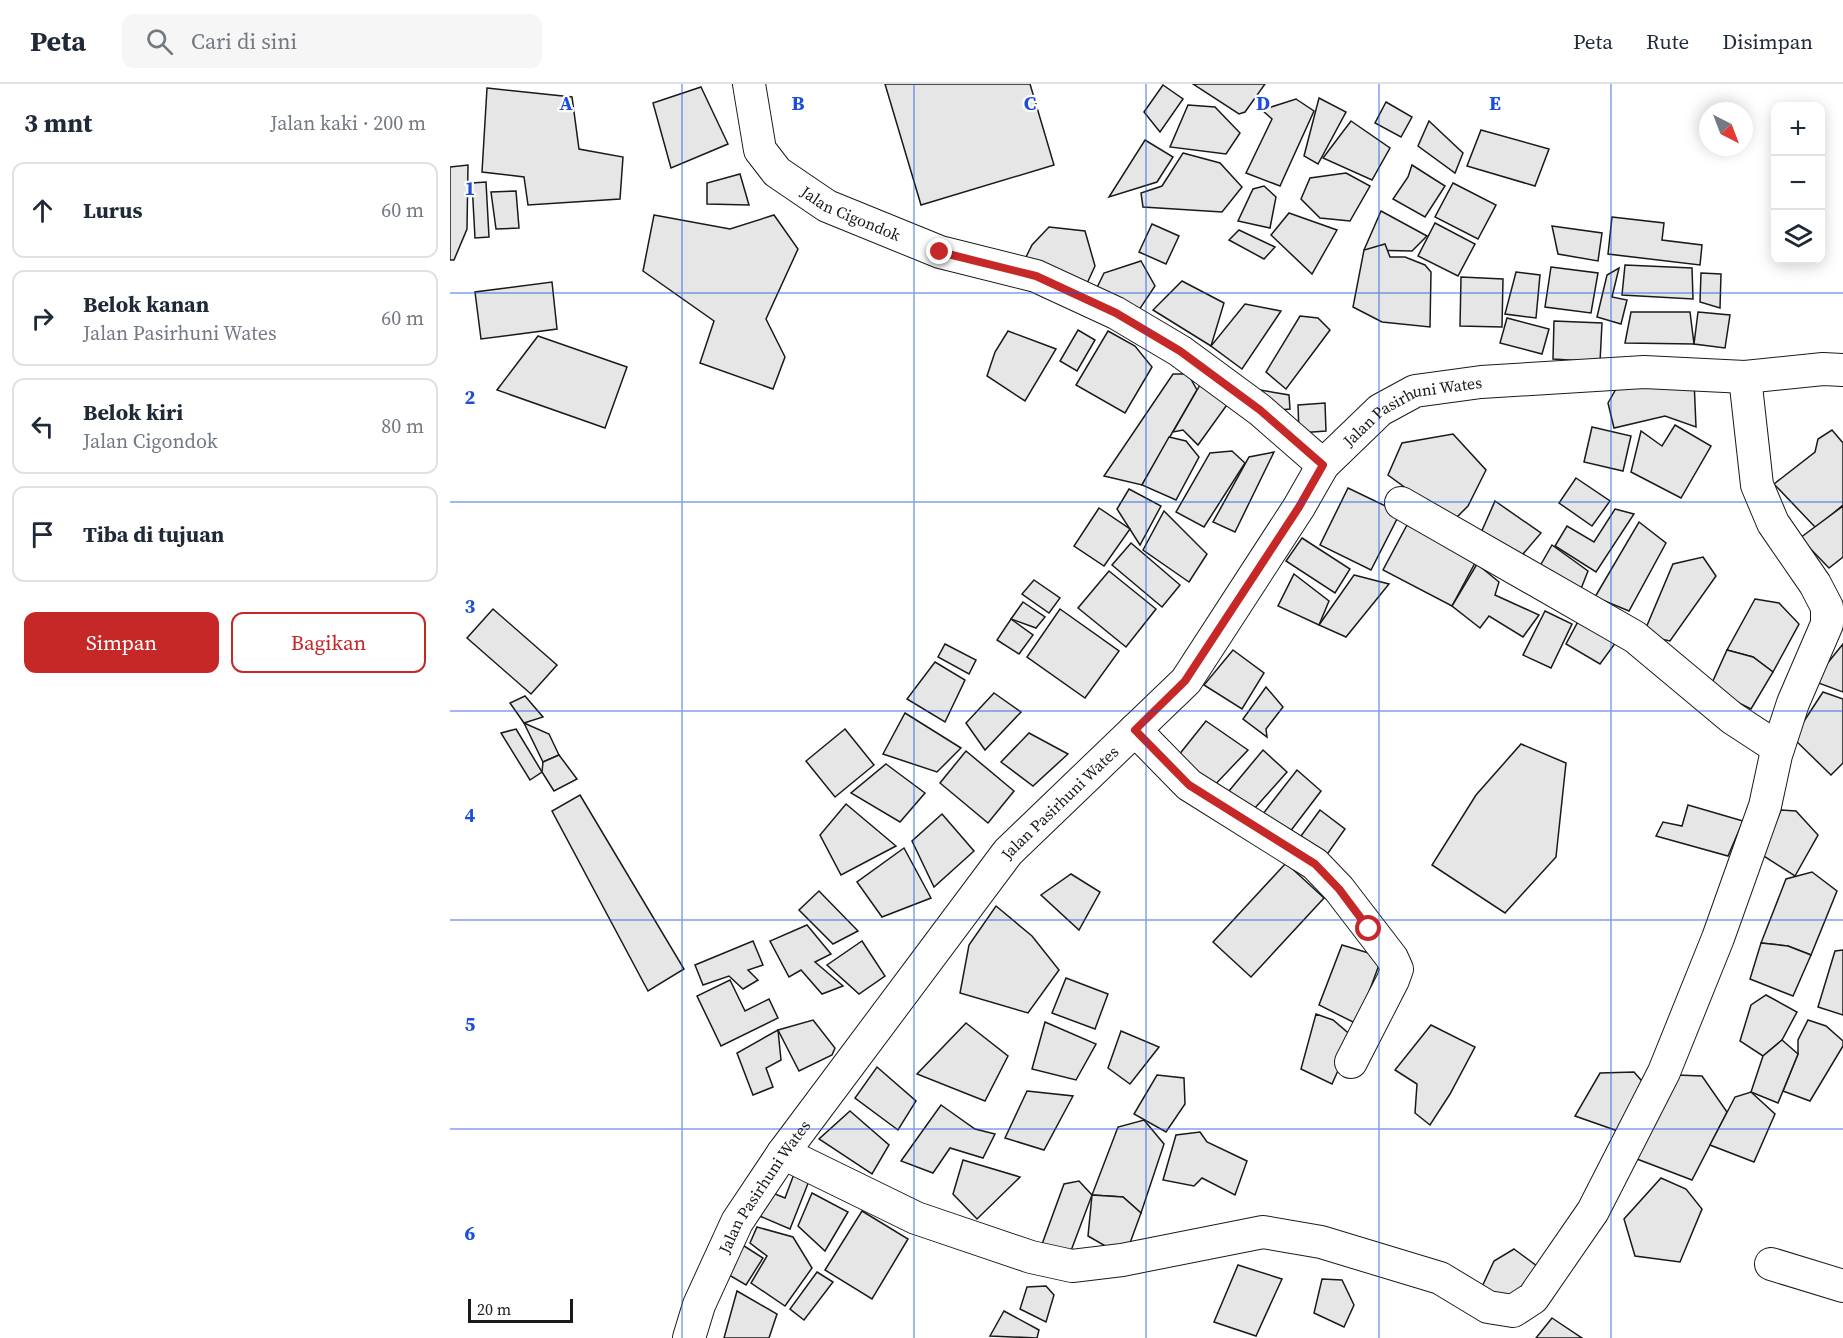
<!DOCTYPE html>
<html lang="id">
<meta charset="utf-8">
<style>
body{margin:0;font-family:"Source Serif 4",serif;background:#f6f6f7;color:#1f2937}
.controls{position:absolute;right:18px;top:18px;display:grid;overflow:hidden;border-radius:12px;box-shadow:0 3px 15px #0003}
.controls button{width:54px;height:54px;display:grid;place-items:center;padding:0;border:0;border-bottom:2px solid #e0e1e3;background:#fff;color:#1f2937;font:30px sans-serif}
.compass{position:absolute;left:1249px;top:18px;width:54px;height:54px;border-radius:50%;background:#fff;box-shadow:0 3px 15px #0003;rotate:138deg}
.scale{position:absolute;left:18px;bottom:15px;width:105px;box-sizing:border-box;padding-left:6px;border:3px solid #1a1a1a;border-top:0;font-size:16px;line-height:21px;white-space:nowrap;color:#1a1a1a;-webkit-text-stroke:4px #fff;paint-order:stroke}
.stop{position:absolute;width:18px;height:18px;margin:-14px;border:4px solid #c62828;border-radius:50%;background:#fff}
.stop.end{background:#c62828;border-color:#fff;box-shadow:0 2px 6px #0008}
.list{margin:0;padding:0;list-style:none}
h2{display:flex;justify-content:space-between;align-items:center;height:78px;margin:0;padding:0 24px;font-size:26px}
h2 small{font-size:20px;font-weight:400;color:#747a83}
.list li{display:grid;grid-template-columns:39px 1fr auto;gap:18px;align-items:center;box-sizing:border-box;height:96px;margin:0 12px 12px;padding:0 12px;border:2px solid #e0e1e3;border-radius:12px}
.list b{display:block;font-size:22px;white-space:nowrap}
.list p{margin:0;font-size:20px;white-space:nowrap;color:#747a83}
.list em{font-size:20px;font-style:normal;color:#747a83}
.actions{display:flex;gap:12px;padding:18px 24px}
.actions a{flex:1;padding:14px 0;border:2px solid #c62828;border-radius:12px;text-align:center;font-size:21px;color:#c62828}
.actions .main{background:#c62828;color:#fff}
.icon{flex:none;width:33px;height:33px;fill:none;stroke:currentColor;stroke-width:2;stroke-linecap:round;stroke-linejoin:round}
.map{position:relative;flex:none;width:1393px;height:1254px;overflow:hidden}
header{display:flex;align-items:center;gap:36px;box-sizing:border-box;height:84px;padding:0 30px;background:#fff;border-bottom:2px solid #e0e1e3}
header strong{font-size:28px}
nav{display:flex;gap:33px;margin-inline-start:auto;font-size:21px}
.search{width:420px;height:54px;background:#f6f6f7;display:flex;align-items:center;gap:15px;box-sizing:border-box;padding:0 21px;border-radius:12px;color:#747a83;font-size:22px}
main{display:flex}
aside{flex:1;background:#fff}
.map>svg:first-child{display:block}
.building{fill:#e6e6e6;stroke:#1a1a1a;stroke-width:1.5}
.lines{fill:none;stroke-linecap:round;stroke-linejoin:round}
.street-casing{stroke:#1a1a1a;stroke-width:34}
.street{stroke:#fff;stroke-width:32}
.route{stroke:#c62828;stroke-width:8}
.grid{fill:none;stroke:#1d4ed8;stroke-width:1.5;stroke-opacity:0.55}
.labels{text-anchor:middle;stroke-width:4.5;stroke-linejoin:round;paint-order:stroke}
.street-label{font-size:16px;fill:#1a1a1a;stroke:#fff}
.grid-label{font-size:20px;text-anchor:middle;font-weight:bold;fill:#1d4ed8;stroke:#fff;stroke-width:4.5;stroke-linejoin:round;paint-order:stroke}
</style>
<header>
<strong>Peta</strong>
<div class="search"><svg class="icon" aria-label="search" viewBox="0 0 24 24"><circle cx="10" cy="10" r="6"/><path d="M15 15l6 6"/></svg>Cari di sini</div>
<nav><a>Peta</a><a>Rute</a><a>Disimpan</a></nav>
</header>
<main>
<aside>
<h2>3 mnt<small>Jalan kaki · 200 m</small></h2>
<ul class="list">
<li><svg class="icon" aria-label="ahead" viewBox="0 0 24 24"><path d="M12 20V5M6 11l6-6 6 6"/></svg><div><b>Lurus</b></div><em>60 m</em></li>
<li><svg class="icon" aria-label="right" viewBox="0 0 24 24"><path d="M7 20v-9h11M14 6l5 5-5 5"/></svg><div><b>Belok kanan</b><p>Jalan Pasirhuni Wates</p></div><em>60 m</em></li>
<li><svg class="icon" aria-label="left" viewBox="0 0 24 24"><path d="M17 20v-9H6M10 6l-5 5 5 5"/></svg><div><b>Belok kiri</b><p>Jalan Cigondok</p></div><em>80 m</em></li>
<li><svg class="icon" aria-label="arrive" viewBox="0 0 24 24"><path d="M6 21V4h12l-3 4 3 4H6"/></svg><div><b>Tiba di tujuan</b></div></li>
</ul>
<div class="actions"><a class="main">Simpan</a><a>Bagikan</a></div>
</aside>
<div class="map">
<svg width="1393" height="1254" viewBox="0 0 1393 1254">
<rect width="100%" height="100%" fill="#fff"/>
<g class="building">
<path d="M435 0H580L604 81 471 121Z"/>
<path d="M743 0H815L795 28 789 30Z"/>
<path d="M713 1 733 15 710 48 694 28Z"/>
<path d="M251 3 278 60 221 84 203 19Z"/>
<path d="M37 4 122 13 129 65 173 73 170 115 78 121 74 93 32 88Z"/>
<path d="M869 14 896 28 868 80 854 72Z"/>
<path d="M846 15 864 27 830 102 796 89 822 35 812 26Z"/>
<path d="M936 18 962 33 951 53 925 39Z"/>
<path d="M738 21 765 23 790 49 776 70 720 63Z"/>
<path d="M901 37 940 64 922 96 873 74Z"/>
<path d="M979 37 1013 69 1005 89 968 62Z"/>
<path d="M1031 46 1099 65 1085 102 1017 82Z"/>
<path d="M695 56 723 73 707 98 659 113Z"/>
<path d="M733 69 770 79 792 103 772 128 693 123 691 109 712 102Z"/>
<path d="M18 81 17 145 4 176H0V83Z"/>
<path d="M962 81 995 102 975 133 943 115 958 93Z"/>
<path d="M896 89 920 102 900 137 870 134 851 115 860 94Z"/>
<path d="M290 90 299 121 257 120V99Z"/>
<path d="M36 98 39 153 25 154 22 99Z"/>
<path d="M1003 99 1046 121 1028 155 985 133Z"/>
<path d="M814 102 826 113 820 144 788 137 803 105Z"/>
<path d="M66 107 69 144 46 145 41 108Z"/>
<path d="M931 127 977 152 962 167 914 166Z"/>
<path d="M839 129 887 146 862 190 821 151Z"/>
<path d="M204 131 280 145 324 131 348 165 316 235 335 273 323 305 250 279 264 237 193 187Z"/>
<path d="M1162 133 1214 139 1212 156 1252 161 1250 181 1158 170Z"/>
<path d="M985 139 1025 160 1008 192 968 172Z"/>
<path d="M702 140 729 152 716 180 689 168Z"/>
<path d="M1102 142 1152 149 1148 177 1108 170Z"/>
<path d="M599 143 635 147 645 182 634 206 573 179 582 161Z"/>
<path d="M789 146 825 163 814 175 779 156Z"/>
<path d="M935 160 940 173H955L975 181 981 188 980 243 932 238 903 223 914 166Z"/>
<path d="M691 177 705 202 689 226 642 214 654 189Z"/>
<path d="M1175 181 1242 184 1243 215 1172 211Z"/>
<path d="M1101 183 1148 189 1141 229 1095 223Z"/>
<path d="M1169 184 1162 213 1177 216 1171 240 1147 233 1157 191Z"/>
<path d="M1066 188 1090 191 1086 234 1055 230Z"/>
<path d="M1251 189 1271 190 1270 224 1250 218Z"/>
<path d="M1011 193 1053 195 1052 243 1010 242Z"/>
<path d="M732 197 774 219 761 262 703 226Z"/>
<path d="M102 198 107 245 31 255 25 208Z"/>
<path d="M795 220 831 227 792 285 761 262Z"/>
<path d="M1181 228H1240L1244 260 1175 259Z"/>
<path d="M1248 228 1280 231 1275 264 1244 260Z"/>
<path d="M850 232 868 234 880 246 836 305 816 288Z"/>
<path d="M1057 234 1099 245 1092 270 1050 259Z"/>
<path d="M1104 237 1152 239 1150 278 1103 275Z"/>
<path d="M628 246 645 256 627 287 610 277Z"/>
<path d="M558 247 606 265 575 317 537 292 545 268Z"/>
<path d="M658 247 685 262 702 283 675 329 626 301Z"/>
<path d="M88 252 177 283 155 344 47 306Z"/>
<path d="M723 290H738L747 306 692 401 654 392Z"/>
<path d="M1244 296 1246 343 1215 332 1164 344 1158 319 1170 298Z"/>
<path d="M750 301 779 318 748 361 733 346 723 348Z"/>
<path d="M810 306 839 311 840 325 820 327Z"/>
<path d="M875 319 876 347 849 349 848 321Z"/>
<path d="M1225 341 1261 362 1231 414 1181 388 1191 347 1212 362Z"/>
<path d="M1142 343 1181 352 1173 387 1134 378Z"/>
<path d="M1382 346 1393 359V421L1366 444 1324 400 1365 368 1368 355Z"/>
<path d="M1003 350 1036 386 1018 422 1002 438 938 391 952 359Z"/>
<path d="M719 353 736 357 749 373 726 416 692 401Z"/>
<path d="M782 367 795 379 754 443 726 428 760 369Z"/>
<path d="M824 368 785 448 763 438 799 373Z"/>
<path d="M1126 394 1160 417 1142 442 1109 419Z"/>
<path d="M898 404 950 429 921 486 870 461Z"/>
<path d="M679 405 711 422 690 461 667 425Z"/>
<path d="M1045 417 1091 449 1067 477 1030 451Z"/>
<path d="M1393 422V473L1379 484 1350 454Z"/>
<path d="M649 424 680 445 654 482 624 462Z"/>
<path d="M1165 425 1184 430 1146 488 1105 462 1117 442 1144 458Z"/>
<path d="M714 427 757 470 739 498 693 466Z"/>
<path d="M1189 438 1216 459 1179 527 1145 513Z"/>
<path d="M957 441 1026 477 1002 522 933 486Z"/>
<path d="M852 454 900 485 885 509 836 477Z"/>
<path d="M681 459 730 501 712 523 662 481Z"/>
<path d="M1102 461 1138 487 1127 515 1086 489Z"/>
<path d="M1253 473 1266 492 1220 557 1193 551 1223 480Z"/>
<path d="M1027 480 1049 498 1045 511 1089 531 1073 553 1039 532 1030 544 1002 522Z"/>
<path d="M659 487 706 525 676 563 628 524Z"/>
<path d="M844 490 879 517 869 541 828 522Z"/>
<path d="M904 491 939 500 896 553 869 541Z"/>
<path d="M584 496 610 514 599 529 572 510Z"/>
<path d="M1305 515 1329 519 1349 540 1323 588 1303 573 1277 566Z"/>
<path d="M573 518 595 533 586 544 561 535Z"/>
<path d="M43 525 107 581 81 610 17 554Z"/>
<path d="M610 525 669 567 635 614 577 573Z"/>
<path d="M1095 527 1122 540 1101 584 1073 571Z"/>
<path d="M1131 532 1169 554 1150 580 1116 560Z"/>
<path d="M561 535 583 551 569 570 547 556Z"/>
<path d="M495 560 526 576 519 590 488 573Z"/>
<path d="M1393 560V608L1363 597Z"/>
<path d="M783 566 814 589 792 625 754 601Z"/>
<path d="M1277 566 1303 573 1323 588 1301 625 1281 615 1257 610Z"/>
<path d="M485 578 515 596 495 638 457 615Z"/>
<path d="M816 603 833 623 816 645 817 653 793 635Z"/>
<path d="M1373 608 1393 615V679L1381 691 1343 654Z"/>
<path d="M544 609 571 628 535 666 516 639Z"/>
<path d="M75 612 93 633 74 639 60 619Z"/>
<path d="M455 629 511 664 487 688 433 670Z"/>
<path d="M756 637 798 666 760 706 728 672Z"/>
<path d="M74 639 99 650 109 671 93 678Z"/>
<path d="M66 645 92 688 80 696 51 649Z"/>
<path d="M395 645 424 681 385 713 356 677Z"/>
<path d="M579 649 618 670 583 702 551 678Z"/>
<path d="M1071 660 1116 679 1106 773 1055 829 982 781 1026 711Z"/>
<path d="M813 666 837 688 796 734 774 713Z"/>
<path d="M516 667 564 707 538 739 490 699Z"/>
<path d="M109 671 127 695 104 707 92 688 93 678Z"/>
<path d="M436 680 475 709 450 738 401 709Z"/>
<path d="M847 686 871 707 836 753 809 735Z"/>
<path d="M130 711 234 885 198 907 102 727Z"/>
<path d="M396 720 446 762 391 791 370 751Z"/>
<path d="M1238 721 1293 737 1278 772 1206 752 1213 738 1232 742Z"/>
<path d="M870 726 895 745 871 779 851 752Z"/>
<path d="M1331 726 1346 727 1368 751 1345 792 1312 771Z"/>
<path d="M492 730 524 767 484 803 462 757Z"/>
<path d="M454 764 481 814 432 833 407 798Z"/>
<path d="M836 779 874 814 801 893 763 858Z"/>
<path d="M1362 788 1387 807 1361 871 1338 862 1311 859 1336 795Z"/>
<path d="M621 790 650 808 629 846 591 811Z"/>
<path d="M369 807 408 847 383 860 349 826Z"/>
<path d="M546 822 582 852 609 886 578 929 510 909 519 861Z"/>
<path d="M357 841 381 870 365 878 393 902 372 910 351 886 339 893 320 857Z"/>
<path d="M303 857 313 881 298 886 308 896 293 905 279 892 253 901 245 881Z"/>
<path d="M412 857 435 892 409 910 377 881Z"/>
<path d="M1311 859 1338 862 1361 871 1343 912 1300 895Z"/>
<path d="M892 861 932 873 907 940 869 921Z"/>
<path d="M1393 866V931L1368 923 1385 867Z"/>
<path d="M616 894 658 910 645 945 602 929Z"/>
<path d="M280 896 295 927 319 915 328 934 271 962 247 912Z"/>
<path d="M1316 911 1347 928 1332 956 1313 972 1290 957 1301 921Z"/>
<path d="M866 930 883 936 903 953 882 1000 851 985Z"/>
<path d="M363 936 385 964 382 971 349 987 328 946Z"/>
<path d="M1358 936 1376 942 1393 957V962L1360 1017 1333 1007 1348 970V956Z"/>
<path d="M595 938 646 960 626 996 582 985Z"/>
<path d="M516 939 558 972 535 1017 467 990Z"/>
<path d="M981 941 1025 963 1000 1010 980 1041 965 1029 967 1000 945 986Z"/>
<path d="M328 946 331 976 316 984 323 1003 303 1011 287 969Z"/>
<path d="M671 947 709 963 680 1000 658 984Z"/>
<path d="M1332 956 1348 970 1328 1019 1301 1008 1313 972Z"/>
<path d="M427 983 466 1017 448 1046 405 1014Z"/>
<path d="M1184 988 1198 1004 1182 1052 1125 1032 1150 989Z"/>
<path d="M707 991 734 994 735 1020 716 1048 684 1030Z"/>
<path d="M1227 991 1252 992 1277 1028 1242 1096 1187 1075Z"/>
<path d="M577 1007 623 1012 594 1066 555 1054Z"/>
<path d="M1301 1008 1325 1030 1304 1078 1260 1061 1285 1013Z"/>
<path d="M491 1021 525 1045 545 1050 533 1074 500 1064 483 1089 451 1077Z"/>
<path d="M400 1027 439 1061 422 1090 369 1055Z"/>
<path d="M694 1036 714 1060 691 1129 673 1113 642 1111 668 1043Z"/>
<path d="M750 1048 757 1058 797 1077 785 1111 752 1094 744 1102 713 1096 726 1051Z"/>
<path d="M513 1076 570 1093 527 1135 503 1110Z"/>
<path d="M344 1090 359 1097 340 1145 305 1130 315 1106 335 1114Z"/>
<path d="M1211 1094 1236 1105 1252 1125 1230 1178 1185 1172 1174 1135Z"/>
<path d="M629 1097 642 1111 619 1172 591 1163 614 1100Z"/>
<path d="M362 1109 398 1128 375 1167 348 1142Z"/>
<path d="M642 1111 673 1113 691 1129 680 1159 664 1167 638 1152Z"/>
<path d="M412 1127 458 1155 422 1215 375 1186Z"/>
<path d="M307 1143 343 1153 362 1184 335 1222 301 1199 317 1172 300 1159Z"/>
<path d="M291 1160 313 1174 296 1201 274 1188Z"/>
<path d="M1064 1165 1091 1185 1072 1221 1030 1207 1044 1177Z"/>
<path d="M788 1181 832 1195 806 1252 764 1238Z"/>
<path d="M367 1188 383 1198 354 1236 340 1225Z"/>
<path d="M872 1195 892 1196 904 1221 894 1243 864 1229Z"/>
<path d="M596 1202 604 1211 596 1238 570 1225 577 1203Z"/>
<path d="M287 1207 327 1230 319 1254H274Z"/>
<path d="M554 1227 589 1246 587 1254 540 1252Z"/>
<path d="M1102 1234 1132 1254H1086Z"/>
</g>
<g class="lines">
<defs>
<g id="street">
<path id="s1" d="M299 0 310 66 327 88 377 122 490 168 586 192 666 229 730 267 810 326 873 381"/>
<path d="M951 419 1185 553 1282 634 1328 664"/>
<path d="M685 646 739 701 865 780 889 805 942 874 947 885 943 896 901 978"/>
<path d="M333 1069 466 1134 581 1173 622 1182 672 1176 813 1148 871 1158 990 1194 1038 1223 1063 1227 1083 1214 1143 1127 1214 988 1268 854 1315 722 1326 671 1343 619 1377 540V523L1365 500 1323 439 1307 401 1295 293"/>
<path d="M1321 1180 1393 1202"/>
<path id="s2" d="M239 1254 249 1221 287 1138 333 1069 558 768 736 597 849 423 873 381 930 326 965 307 1031 298 1194 288 1295 293 1373 285 1393 286"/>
</g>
</defs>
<use href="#street" class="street-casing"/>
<use href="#street" class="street"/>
</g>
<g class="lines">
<path class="route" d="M490 168 586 192 666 229 730 267 810 326 873 381 849 423 735 597 685 646 739 701 865 780 889 805 919 845"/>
</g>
<path class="grid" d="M232 0V1254M464 0V1254M696 0V1254M929 0V1254M1161 0V1254M0 209H1393M0 418H1393M0 627H1393M0 836H1393M0 1045H1393"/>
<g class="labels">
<g class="street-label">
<text dy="6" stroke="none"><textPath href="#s1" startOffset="180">Jalan Cigondok</textPath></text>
<text dy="6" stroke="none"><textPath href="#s2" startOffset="1196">Jalan Pasirhuni Wates</textPath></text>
<text dy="6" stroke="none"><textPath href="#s2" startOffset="656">Jalan Pasirhuni Wates</textPath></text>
<text dy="6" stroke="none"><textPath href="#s2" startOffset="170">Jalan Pasirhuni Wates</textPath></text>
</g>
</g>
<g class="grid-label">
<text x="116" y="26">A</text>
<text x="348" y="26">B</text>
<text x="580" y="26">C</text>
<text x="813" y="26">D</text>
<text x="1045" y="26">E</text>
<text x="20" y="111">1</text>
<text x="20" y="320">2</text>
<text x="20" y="529">3</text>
<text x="20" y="738">4</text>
<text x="20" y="947">5</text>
<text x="20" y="1156">6</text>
</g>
</svg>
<div class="controls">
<button>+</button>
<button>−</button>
<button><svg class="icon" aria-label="layers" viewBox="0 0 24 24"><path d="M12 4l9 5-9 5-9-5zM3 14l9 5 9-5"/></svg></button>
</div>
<svg class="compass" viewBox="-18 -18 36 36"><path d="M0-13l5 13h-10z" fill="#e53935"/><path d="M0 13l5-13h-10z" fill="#747a83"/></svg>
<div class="scale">20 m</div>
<div class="stop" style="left:919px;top:845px"></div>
<div class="stop end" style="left:490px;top:168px"></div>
</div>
</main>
